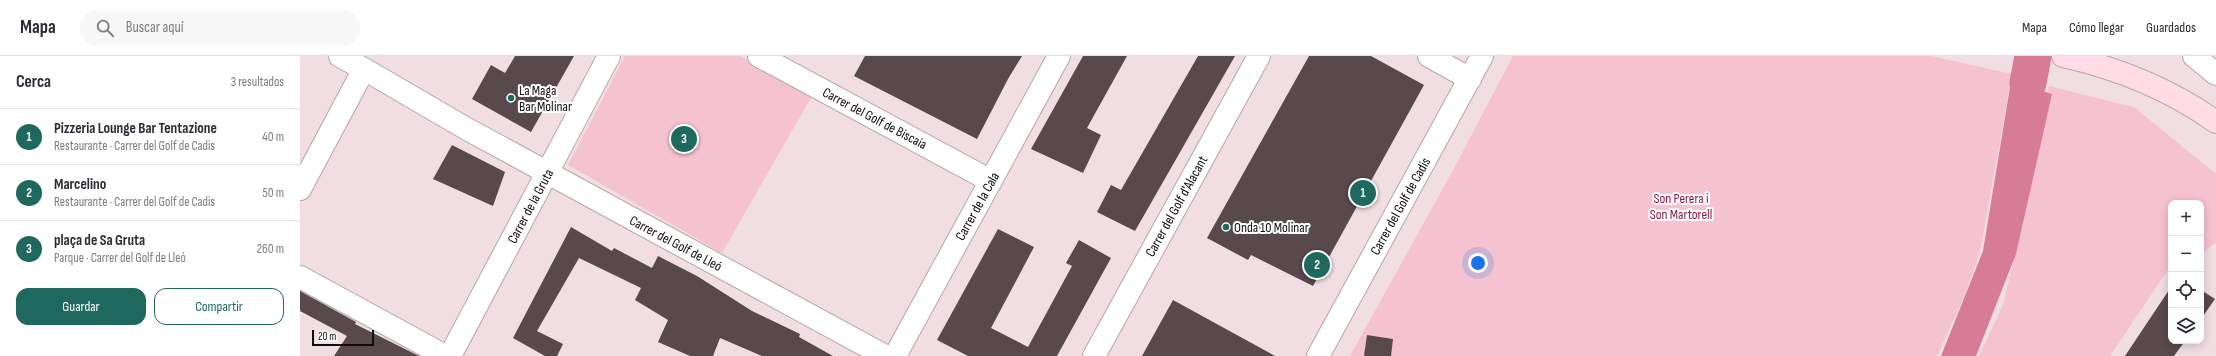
<!DOCTYPE html>
<html lang="es">
<meta charset="utf-8">
<style>
body{margin:0;font-family:"Sofia Sans Condensed",sans-serif;background:#f7f7f7;color:#2b2b33}
.controls{position:absolute;right:12px;bottom:12px;display:grid;overflow:hidden;border-radius:8px;box-shadow:0 2px 10px #0003}
.controls button{width:36px;height:36px;display:grid;place-items:center;padding:0;border:0;border-bottom:1px solid #e1e1e2;background:#fff;color:#2b2b33;font:20px sans-serif}
.scale{position:absolute;left:12px;bottom:10px;width:62px;box-sizing:border-box;padding-left:4px;border:2px solid #110b0d;border-top:0;font-size:11px;line-height:14px;white-space:nowrap;color:#110b0d;-webkit-text-stroke:3px #fff;paint-order:stroke}
.you{position:absolute;left:1178px;top:207px;width:14px;height:14px;margin:-10px;border:3px solid #fff;border-radius:50%;background:#1a73e8;box-shadow:0 0 0 6px #1a73e833}
.badge{display:grid;place-items:center;width:26px;height:26px;border-radius:50%;background:#1f685e;color:#fff;font-size:13px;font-weight:700}
.pin{position:absolute;translate:-50% -50%;border:2px solid #fff;box-shadow:0 1px 4px #0006}
.list{margin:0;padding:0;list-style:none}
h2{display:flex;justify-content:space-between;align-items:center;height:52px;margin:0;padding:0 16px;font-size:17px}
h2 small{font-size:13px;font-weight:400;color:#7c7c81}
.list li{display:grid;grid-template-columns:26px 1fr auto;gap:12px;align-items:center;box-sizing:border-box;height:56px;padding:0 16px;border-top:1px solid #e1e1e2}
.list b{display:block;font-size:15px;white-space:nowrap}
.list p{margin:0;font-size:13px;white-space:nowrap;color:#7c7c81}
.list em{font-size:13px;font-style:normal;color:#7c7c81}
.actions{display:flex;gap:8px;padding:12px 16px}
.actions a{flex:1;padding:9px 0;border:1px solid #1f685e;border-radius:12px;text-align:center;font-size:14px;color:#1f685e}
.actions .main{background:#1f685e;color:#fff}
.icon{flex:none;width:22px;height:22px;fill:none;stroke:currentColor;stroke-width:2;stroke-linecap:round;stroke-linejoin:round}
.map{position:relative;flex:none;width:1916px;height:300px;overflow:hidden}
header{display:flex;align-items:center;gap:24px;box-sizing:border-box;height:56px;padding:0 20px;background:#fff;border-bottom:1px solid #e1e1e2}
header strong{font-size:19px}
nav{display:flex;gap:22px;margin-inline-start:auto;font-size:14px}
.search{width:280px;height:36px;background:#f7f7f7;display:flex;align-items:center;gap:10px;box-sizing:border-box;padding:0 14px;border-radius:22px;color:#7c7c81;font-size:15px}
main{display:flex}
aside{flex:1;background:#fff}
.map>svg:first-child{display:block}
.green{fill:#f5c3cf}
.water{fill:#d77c96}
.lines{fill:none;stroke-linecap:round;stroke-linejoin:round}
.river{stroke:#d77c96;stroke-width:37}
.building{fill:#57494c}
.street-casing{stroke:#b6a5a9;stroke-width:24}
.secondary-casing{stroke:#b6a5a9;stroke-width:24}
.street{stroke:#fff;stroke-width:22}
.secondary{stroke:#ffdce6;stroke-width:22}
.poi-dot{fill:#1f685e;stroke:#fff;stroke-width:1.5}
.labels{text-anchor:middle;stroke-width:4;stroke-linejoin:round;paint-order:stroke}
.poi-label{font-size:14px;fill:#110b0d;stroke:#fff;text-anchor:start}
.street-label{font-size:14px;fill:#110b0d;stroke:#fff}
.park-label{font-size:14px;fill:#861a45;stroke:#fff}
</style>
<header>
<strong>Mapa</strong>
<div class="search"><svg class="icon" aria-label="search" viewBox="0 0 24 24"><circle cx="10" cy="10" r="6"/><path d="M15 15l6 6"/></svg>Buscar aquí</div>
<nav><a>Mapa</a><a>Cómo llegar</a><a>Guardados</a></nav>
</header>
<main>
<aside>
<h2>Cerca<small>3 resultados</small></h2>
<ul class="list">
<li><span class="badge">1</span><div><b>Pizzeria Lounge Bar Tentazione</b><p>Restaurante · Carrer del Golf de Cadis</p></div><em>40 m</em></li>
<li><span class="badge">2</span><div><b>Marcelino</b><p>Restaurante · Carrer del Golf de Cadis</p></div><em>50 m</em></li>
<li><span class="badge">3</span><div><b>plaça de Sa Gruta</b><p>Parque · Carrer del Golf de Lleó</p></div><em>260 m</em></li>
</ul>
<div class="actions"><a class="main">Guardar</a><a>Compartir</a></div>
</aside>
<div class="map">
<svg width="1916" height="300" viewBox="0 0 1916 300">
<rect width="100%" height="100%" fill="#f0dee2"/>
<g class="green">
<path d="M325 0H440L513 38 422 197 268 109Z"/>
<path d="M1213 0H1631L1712 18 1680 196 1665 239 1637 300H1050L1151 118Z"/>
<path d="M1749 30 1834 51 1916 118V186L1901 198V147H1871V213L1867 215 1810 300H1679L1703 249 1727 150Z"/>
</g>
<path class="water" d="M1711 25 1752 38 1716 198 1676 300H1641L1683 195Z"/>
<g class="lines">
<path class="river" d="M1728 27 1733 0"/>
</g>
<g class="building">
<path d="M215 0H274L231 76 172 43 191 9 205 17Z"/>
<path d="M565 0H722L708 23 677 83 554 20Z"/>
<path d="M783 0H827L787 72 801 79 783 117 731 93Z"/>
<path d="M898 0H935L835 175 797 156 811 129 821 134Z"/>
<path d="M1009 0H1071L1124 29 1013 230 951 199 948 204 907 182Z"/>
<path d="M152 89 205 116 193 150 133 123Z"/>
<path d="M271 171 312 195 314 192 352 212 358 200 397 220 452 255 500 278 499 281 533 300H462L420 282 413 300H390L358 286 368 264 335 244 341 232 279 202 237 275 263 288 257 300H245L213 282Z"/>
<path d="M698 173 734 191 691 272 728 291 772 210 766 207 779 184 811 202 757 300H668L637 284Z"/>
<path d="M1871 231V285H1885L1874 300H1825Z"/>
<path d="M1901 234 1915 243 1901 263Z"/>
<path d="M0 235 56 266 55 268 119 300H34L47 280 0 255Z"/>
<path d="M873 244 975 300H842Z"/>
<path d="M1067 279 1093 283 1091 300H1064Z"/>
</g>
<g class="lines">
<defs>
<g id="street">
<path d="M459 0 691 125"/>
<path d="M1129 0 1170 23"/>
<path d="M1894 0 1916 18"/>
<path d="M64 13 167 73 585 300"/>
<path d="M0 133 64 13 40 0"/>
<path d="M0 221 145 300"/>
<path d="M150 300 309 0"/>
<path d="M595 300 759 0"/>
<path d="M794 300 959 0"/>
<path d="M1018 300 1182 0"/>
</g>
<path id="secondary" d="M1763 0C1817 12 1871 34 1916 66"/>
</defs>
<use href="#street" class="street-casing"/>
<use href="#secondary" class="secondary-casing"/>
<use href="#street" class="street"/>
<use href="#secondary" class="secondary"/>
</g>
<g class="poi-dot">
<circle cx="211" cy="42" r="4"/>
<circle cx="926" cy="171" r="4"/>
</g>
<g class="labels">
<g class="poi-label">
<text x="219" y="39">La Maga<tspan x="219" dy="16">Bar Molinar</tspan></text>
<text x="934" y="176">Onda 10 Molinar</text>
</g>
<g class="street-label">
<text transform="translate(575 62) rotate(28)" y="5">Carrer del Golf de Biscaia</text>
<text transform="translate(230 150) rotate(-62)" y="5">Carrer de la Gruta</text>
<text transform="translate(677 150) rotate(-61)" y="5">Carrer de la Cala</text>
<text transform="translate(876 150) rotate(-61)" y="5">Carrer del Golf d'Alacant</text>
<text transform="translate(1100 150) rotate(-61)" y="5">Carrer del Golf de Cadis</text>
<text transform="translate(376 187) rotate(28)" y="5">Carrer del Golf de Lleó</text>
</g>
<g class="park-label">
<text x="1381" y="147">Son Perera i<tspan x="1381" dy="16">Son Martorell</tspan></text>
</g>
</g>
</svg>
<div class="controls">
<button>+</button>
<button>−</button>
<button><svg class="icon" aria-label="locate" viewBox="0 0 24 24"><circle cx="12" cy="12" r="6"/><path d="M12 2v4M12 18v4M2 12h4M18 12h4"/></svg></button>
<button><svg class="icon" aria-label="layers" viewBox="0 0 24 24"><path d="M12 4l9 5-9 5-9-5zM3 14l9 5 9-5"/></svg></button>
</div>
<div class="scale">20 m</div>
<div class="you"></div>
<div class="pin badge" style="left:1063px;top:137px">1</div>
<div class="pin badge" style="left:1017px;top:209px">2</div>
<div class="pin badge" style="left:384px;top:83px">3</div>
</div>
</main>
